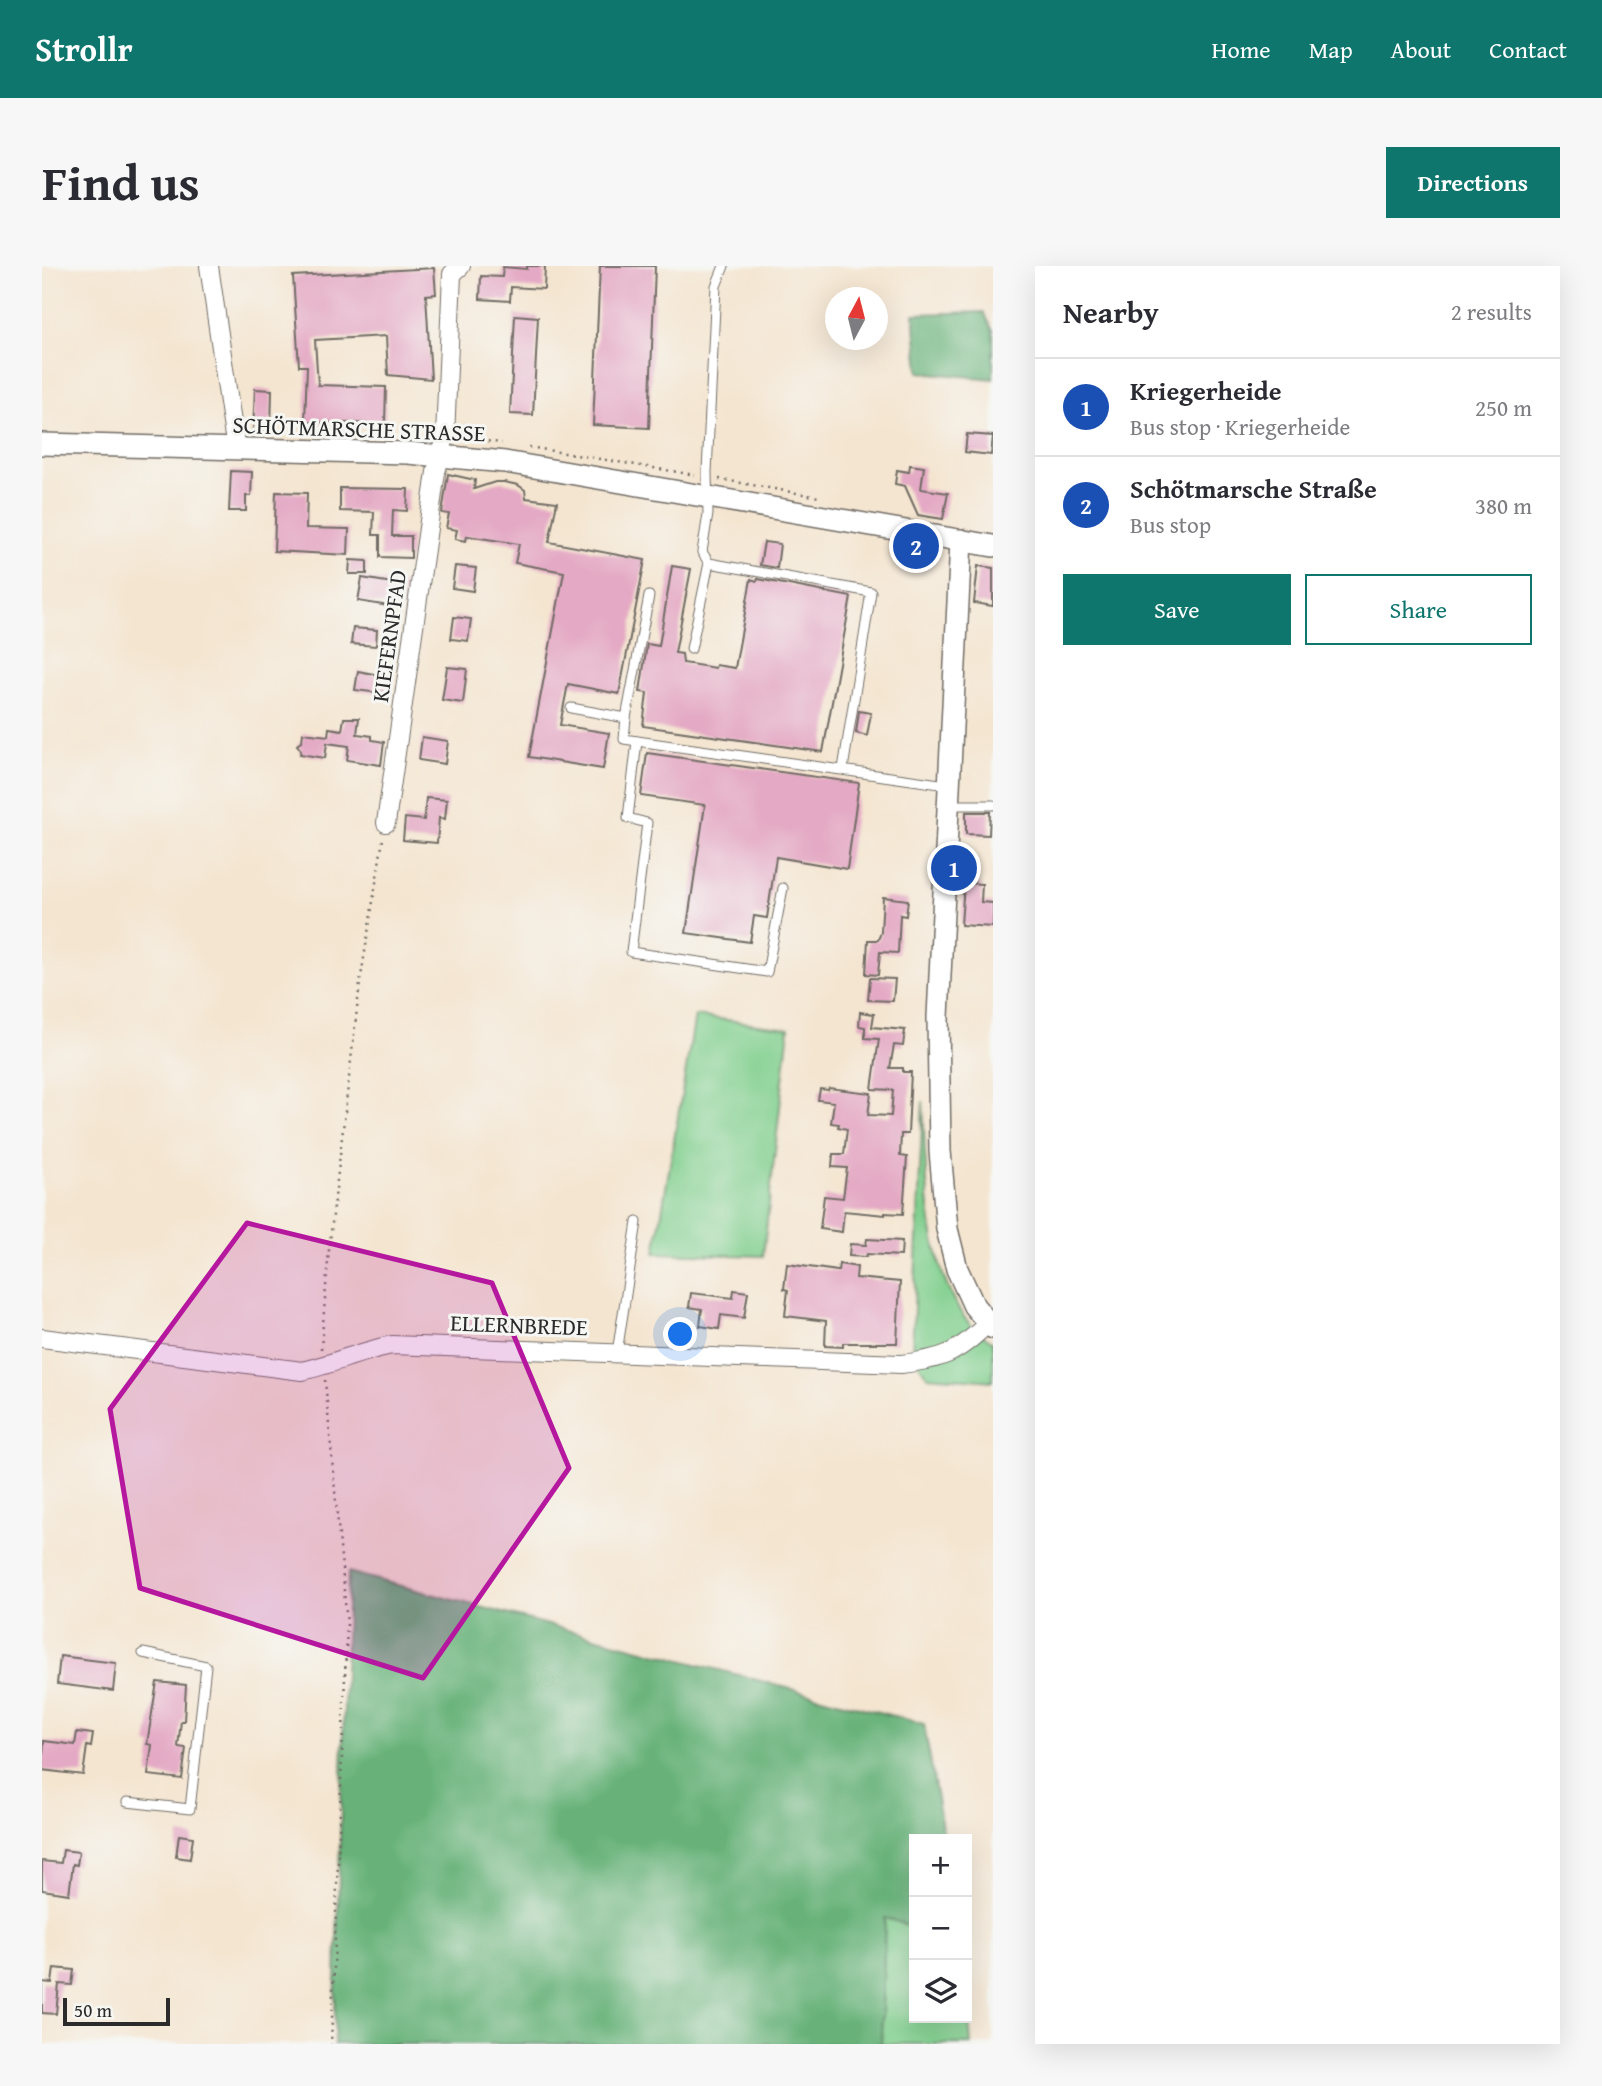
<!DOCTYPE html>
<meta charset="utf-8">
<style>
body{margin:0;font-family:"Gentium Book Plus",serif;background:#f7f7f7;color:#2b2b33}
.controls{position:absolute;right:21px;bottom:21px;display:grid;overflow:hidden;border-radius:0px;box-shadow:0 7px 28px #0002}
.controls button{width:63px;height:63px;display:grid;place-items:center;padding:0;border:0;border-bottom:2px solid #e1e1e2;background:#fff;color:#2b2b33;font:35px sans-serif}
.compass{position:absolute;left:783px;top:21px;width:63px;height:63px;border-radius:50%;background:#fff;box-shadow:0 7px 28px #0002;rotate:7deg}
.scale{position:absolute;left:21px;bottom:18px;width:107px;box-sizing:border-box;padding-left:7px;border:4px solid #2b2b2b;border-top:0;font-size:19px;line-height:24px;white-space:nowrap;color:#2b2b2b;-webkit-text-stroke:5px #f6f6f2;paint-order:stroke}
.you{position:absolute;left:639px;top:1069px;width:24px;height:24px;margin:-18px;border:5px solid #fff;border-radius:50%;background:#1a73e8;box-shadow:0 0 0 10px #1a73e833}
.badge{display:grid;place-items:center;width:46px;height:46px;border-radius:50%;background:#0f766e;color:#fff;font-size:23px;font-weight:700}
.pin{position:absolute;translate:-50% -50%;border:4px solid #fff;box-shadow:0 2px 7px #0006}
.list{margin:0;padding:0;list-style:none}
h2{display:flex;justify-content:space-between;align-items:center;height:91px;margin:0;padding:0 28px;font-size:30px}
h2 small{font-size:23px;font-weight:400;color:#7c7c81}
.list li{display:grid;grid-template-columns:46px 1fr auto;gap:21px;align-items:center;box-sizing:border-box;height:98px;padding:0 28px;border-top:2px solid #e1e1e2}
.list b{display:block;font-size:26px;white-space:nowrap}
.list p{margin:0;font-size:23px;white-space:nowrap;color:#7c7c81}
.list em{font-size:23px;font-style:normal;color:#7c7c81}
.actions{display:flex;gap:14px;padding:21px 28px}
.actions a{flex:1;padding:16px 0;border:2px solid #0f766e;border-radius:0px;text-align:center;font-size:24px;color:#0f766e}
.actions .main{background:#0f766e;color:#fff}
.icon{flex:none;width:38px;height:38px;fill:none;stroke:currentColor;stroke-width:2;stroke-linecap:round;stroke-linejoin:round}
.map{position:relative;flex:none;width:951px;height:1778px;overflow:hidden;border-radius:0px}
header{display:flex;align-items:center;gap:42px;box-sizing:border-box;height:98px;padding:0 35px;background:#0f766e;color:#fff}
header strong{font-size:33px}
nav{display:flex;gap:38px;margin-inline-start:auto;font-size:24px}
.intro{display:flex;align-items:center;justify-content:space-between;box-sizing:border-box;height:168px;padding:0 42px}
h1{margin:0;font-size:49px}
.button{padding:18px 32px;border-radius:0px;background:#0f766e;color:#fff;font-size:24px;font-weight:700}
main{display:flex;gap:42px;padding:0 42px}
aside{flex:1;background:#fff;border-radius:0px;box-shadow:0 7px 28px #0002}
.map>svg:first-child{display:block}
.green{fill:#81cf8e;stroke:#567d5c;stroke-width:2}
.forest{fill:#68b279;stroke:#4a6e52;stroke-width:2}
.building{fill:#e4a9c4}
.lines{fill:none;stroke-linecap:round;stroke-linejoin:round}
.service-casing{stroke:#716c65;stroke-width:11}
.minor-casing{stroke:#716c65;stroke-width:20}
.tertiary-casing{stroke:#716c65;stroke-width:24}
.path{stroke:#716c65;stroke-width:2.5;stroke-dasharray:2 5;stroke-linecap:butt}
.service{stroke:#fff;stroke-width:9}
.minor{stroke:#fff;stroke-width:18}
.tertiary{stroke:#fff;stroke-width:21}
.marked{fill:#b5179e;fill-opacity:0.2;stroke:#b5179e;stroke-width:5;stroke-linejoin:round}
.labels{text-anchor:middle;stroke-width:6;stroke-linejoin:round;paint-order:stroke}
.street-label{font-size:23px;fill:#2b2b2b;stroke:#f6f6f2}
</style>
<header>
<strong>Strollr</strong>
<nav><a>Home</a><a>Map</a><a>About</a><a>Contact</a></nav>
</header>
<div class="intro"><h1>Find us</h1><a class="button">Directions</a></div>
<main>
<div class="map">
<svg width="951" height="1778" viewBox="0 0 951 1778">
<rect width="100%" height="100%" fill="#f6f6f2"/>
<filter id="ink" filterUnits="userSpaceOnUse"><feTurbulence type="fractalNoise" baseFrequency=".0143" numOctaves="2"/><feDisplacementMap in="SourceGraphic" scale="14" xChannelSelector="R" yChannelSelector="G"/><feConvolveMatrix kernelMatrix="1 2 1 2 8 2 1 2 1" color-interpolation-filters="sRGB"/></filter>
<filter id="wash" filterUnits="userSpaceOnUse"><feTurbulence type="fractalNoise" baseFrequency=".00686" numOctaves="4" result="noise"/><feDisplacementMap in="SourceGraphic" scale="28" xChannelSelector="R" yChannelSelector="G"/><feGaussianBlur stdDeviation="1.57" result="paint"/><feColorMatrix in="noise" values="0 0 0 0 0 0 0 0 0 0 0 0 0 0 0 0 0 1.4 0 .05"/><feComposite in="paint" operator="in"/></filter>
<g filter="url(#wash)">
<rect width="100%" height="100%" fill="#f4e5d0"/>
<g class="green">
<path d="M653 750 747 762 721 990 613 987Z"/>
<path d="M881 835C884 901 882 1003 926 1056 932 1064 943 1070 951 1076V1115L885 1110 870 1087Z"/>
<path d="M843 1651 872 1661V1752H925V1734L929 1778H839Z"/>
</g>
<g class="forest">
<path d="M942 46 951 65V113L877 106 872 48Z"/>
<path d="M306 1306 882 1458 902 1573H872V1661L843 1652 839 1778H292Z"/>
</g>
<g id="blocks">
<g class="building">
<path d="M485 0H503L502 23 469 21 468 35 438 33 439 10 460 11 461 1 485 3Z"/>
<path d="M558 0H613L607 162 551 159Z"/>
<path d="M392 2 394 28 384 29 389 113 346 109 344 70 273 74 276 119 344 121 343 158 263 156 265 100H257L251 10Z"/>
<path d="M473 49 496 51 491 149 468 148Z"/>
<path d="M213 123 230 124 229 164H211Z"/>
<path d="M925 168 951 170 949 189 923 186Z"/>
<path d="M868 199 882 201 879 223 906 227 901 253 876 249 863 220 853 218 855 204 867 206Z"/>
<path d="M189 205 210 206 209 230H204V245H187Z"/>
<path d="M406 208 433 214 432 223 453 216H462L476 219 483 224 484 232 515 236 507 276 603 294 577 428 526 418 518 459 567 467 561 503 487 491 522 306 473 297 477 278 425 270 424 275 413 273 415 264 404 262 407 248 400 247Z"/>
<path d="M298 222 366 223 365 245 351 244 350 270H369V292L338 291V269H331L332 246 298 245Z"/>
<path d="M234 226 265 227 264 262 307 263 306 289 232 285Z"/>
<path d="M722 276 738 278 735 302 718 299Z"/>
<path d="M308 294 325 295V308H307Z"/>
<path d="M413 300 434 302 431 325 410 322Z"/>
<path d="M630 300 649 303 633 387 640 388 641 397 673 402 674 399 693 402 709 313 715 315 716 313 809 331 781 486 601 460 605 427 598 426 605 378 617 380Z"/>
<path d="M936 300 951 302V340L932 337Z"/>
<path d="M320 312 363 319 359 342 316 335Z"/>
<path d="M412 351 429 353 426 375 409 373Z"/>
<path d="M311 362 335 364 334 380 309 378Z"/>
<path d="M405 401 425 403 421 437 400 434Z"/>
<path d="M316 405 348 411 345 428 313 424Z"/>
<path d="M817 445 829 447 825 470 814 467Z"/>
<path d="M302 452H317L315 468 330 470V474L342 476 339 499 305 494 307 480 285 477 283 492 258 488 259 484 255 479 260 475 261 467 286 470 287 462 300 464Z"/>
<path d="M380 471 406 475 403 498 377 494Z"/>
<path d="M605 487 817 517 805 603 734 591 725 652 712 650 708 676 644 667 663 539 599 530Z"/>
<path d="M384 532 405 534 403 553 397 552 395 577 361 574 363 552 382 554Z"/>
<path d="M924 546H948L947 569 924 568Z"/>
<path d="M922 617 940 618 939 636 951 637V661L919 659Z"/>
<path d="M841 631 866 634 864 650 858 649 856 687 838 686 836 709 824 708 826 674H836L839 666Z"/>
<path d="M828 712 853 713 851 735 826 734Z"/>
<path d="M818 746 832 748 830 761 863 764 861 780 852 779 848 802H861V806H869L866 868H859L858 890 865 891 861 948 843 947V949L802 945 800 966 778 963 782 930 801 932 805 902 790 901 791 888H802L805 863 796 861 797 858 789 857 792 836 776 834 778 823 786 824 787 822 829 827 826 849 849 850 851 824 830 823 837 773 823 772V761L817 760Z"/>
<path d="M825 973 860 975 859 990 825 988 824 991 807 990 808 978 824 979Z"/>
<path d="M745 998 796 1005 797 998 815 1001 814 1012 858 1016 855 1077H801V1081L783 1080 784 1055 743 1050 746 1024 742 1023Z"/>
<path d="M692 1024 706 1026 702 1052 679 1049 677 1063 658 1060 660 1043 647 1041 649 1027 691 1032Z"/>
<path d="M18 1390 74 1397 71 1425 15 1418Z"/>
<path d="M115 1416 144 1419 142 1455H139L136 1481 144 1482 140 1513 106 1509 110 1479 105 1478Z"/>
<path d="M35 1466 51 1468 49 1481 45 1480 41 1509 0 1504 2 1475 33 1479Z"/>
<path d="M137 1569 151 1571 148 1593 134 1591Z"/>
<path d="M21 1584 37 1586 35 1599 31 1598 27 1628 0 1624V1595L19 1597Z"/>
<path d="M12 1702 32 1704 30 1719 17 1718 14 1748 0 1747V1716L10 1717Z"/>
</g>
</g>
</g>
<g filter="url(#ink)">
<use href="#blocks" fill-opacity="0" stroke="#716c65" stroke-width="2"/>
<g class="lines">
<defs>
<g id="service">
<path d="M682 0 674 20 665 206 666 248 660 286 667 297 829 326 801 503"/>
<path d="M649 383 667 297"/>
<path d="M529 442 584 452 607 330"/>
<path d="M584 452 582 473 595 475"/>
<path d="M906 539H951"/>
<path d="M741 622 725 706 589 686 605 557 586 552 595 475 905 519"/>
<path d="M575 1087 595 956"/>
<path d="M85 1536 148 1543 164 1400 101 1387"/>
</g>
<g id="minor">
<path d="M167 0 194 184"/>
<path d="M344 557 394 206 403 171 410 8 419 0"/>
<path d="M0 1072 260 1105C291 1098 319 1085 350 1079L859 1098C901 1093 915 1088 946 1057"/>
</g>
<g id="tertiary">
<path d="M0 178 366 187 463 196 951 280"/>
<path d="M919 274 896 751 898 885 905 963 915 1003 932 1040 951 1062"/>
</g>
</defs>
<use href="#service" class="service-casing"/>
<use href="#minor" class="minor-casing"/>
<use href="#tertiary" class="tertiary-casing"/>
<g class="path">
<path d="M418 172 460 177"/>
<path d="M487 181 653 209"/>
<path d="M677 213 777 231"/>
<path d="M279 1083 287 983 318 717 341 573"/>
<path d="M283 1114 305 1358 289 1778"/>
</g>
<use href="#service" class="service"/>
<use href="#minor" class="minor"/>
<use href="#tertiary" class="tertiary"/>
</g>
</g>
<path class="marked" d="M205 957 450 1017 527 1202 381 1412 98 1322 68 1143Z"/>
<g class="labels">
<g class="street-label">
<text transform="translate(317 163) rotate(2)" y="8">SCHÖTMARSCHE STRASSE</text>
<text transform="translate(347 370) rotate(-82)" y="8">KIEFERNPFAD</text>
<text transform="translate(477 1059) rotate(2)" y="8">ELLERNBREDE</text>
</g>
</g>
</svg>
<div class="controls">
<button>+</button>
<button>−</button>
<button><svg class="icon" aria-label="layers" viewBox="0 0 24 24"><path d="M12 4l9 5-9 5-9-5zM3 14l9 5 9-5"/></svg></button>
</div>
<svg class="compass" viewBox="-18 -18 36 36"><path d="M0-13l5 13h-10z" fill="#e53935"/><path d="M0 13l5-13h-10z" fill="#7c7c81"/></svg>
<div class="scale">50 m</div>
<div class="you"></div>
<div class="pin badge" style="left:912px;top:602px;background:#1a4fb4">1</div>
<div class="pin badge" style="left:874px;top:280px;background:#1a4fb4">2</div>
</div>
<aside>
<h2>Nearby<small>2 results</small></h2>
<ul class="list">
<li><span class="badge" style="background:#1a4fb4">1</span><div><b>Kriegerheide</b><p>Bus stop · Kriegerheide</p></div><em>250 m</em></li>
<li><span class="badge" style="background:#1a4fb4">2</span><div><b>Schötmarsche Straße</b><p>Bus stop</p></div><em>380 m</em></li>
</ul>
<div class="actions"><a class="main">Save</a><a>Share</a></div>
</aside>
</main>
